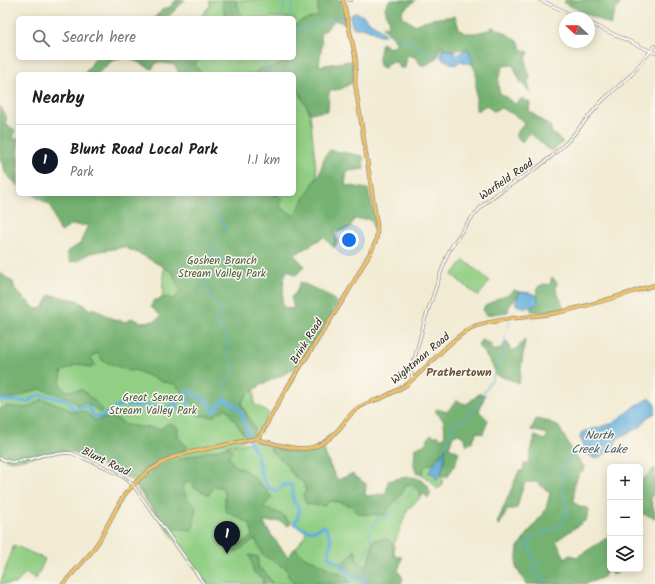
<!DOCTYPE html>
<meta charset="utf-8">
<style>
body{margin:0;font-family:Kalam,sans-serif;background:#f6f6f6;color:#202124}
.controls{position:absolute;right:12px;bottom:12px;display:grid;overflow:hidden;border-radius:6px;box-shadow:0 2px 10px #0003}
.controls button{width:36px;height:36px;display:grid;place-items:center;padding:0;border:0;border-bottom:1px solid #e0e0e0;background:#fff;color:#202124;font:20px sans-serif}
.compass{position:absolute;left:559px;top:12px;width:36px;height:36px;border-radius:50%;background:#fff;box-shadow:0 2px 10px #0003;rotate:292deg}
.you{position:absolute;left:349px;top:240px;width:14px;height:14px;margin:-10px;border:3px solid #fff;border-radius:50%;background:#1a73e8;box-shadow:0 0 0 6px #1a73e833}
.badge{display:grid;place-items:center;width:26px;height:26px;border-radius:50%;background:#111827;color:#fff;font-size:13px;font-weight:700}
.pin{position:absolute;translate:-50% -33px;filter:drop-shadow(0 1px 2px #0008)}
.pin::after{content:'';position:absolute;top:21px;width:14px;height:12px;background:inherit;clip-path:polygon(0 0,100% 0,50% 100%)}
.list{margin:0;padding:0;list-style:none}
h2{display:flex;justify-content:space-between;align-items:center;height:52px;margin:0;padding:0 16px;font-size:17px}
h2 small{font-size:13px;font-weight:400;color:#757577}
.list li{display:grid;grid-template-columns:26px 1fr auto;gap:12px;align-items:center;box-sizing:border-box;height:72px;padding:0 16px;border-top:1px solid #e0e0e0}
.list b{display:block;font-size:15px;white-space:nowrap}
.list p{margin:0;font-size:13px;white-space:nowrap;color:#757577}
.list em{font-size:13px;font-style:normal;color:#757577}
.icon{flex:none;width:22px;height:22px;fill:none;stroke:currentColor;stroke-width:2;stroke-linecap:round;stroke-linejoin:round}
.map{position:relative;flex:none;width:655px;height:584px;overflow:hidden}
.search{position:absolute;background:#fff;box-shadow:0 2px 10px #0003;left:16px;top:16px;width:280px;height:44px;display:flex;align-items:center;gap:10px;box-sizing:border-box;padding:0 14px;border-radius:6px;color:#757577;font-size:15px}
.panel{position:absolute;background:#fff;box-shadow:0 2px 10px #0003;left:16px;top:72px;width:280px;height:124px;border-radius:6px}
.map>svg:first-child{display:block}
.green{fill:#92cf85;stroke:#5e7d58}
.forest{fill:#75b272;stroke:#506e4e}
.water{fill:#62afdb;stroke:#466d83}
.lines{fill:none;stroke-linecap:round;stroke-linejoin:round}
.stream{stroke:#62afdb;stroke-width:1}
.river{stroke:#62afdb;stroke-width:3.5}
.minor-casing{stroke:#8e8b7f;stroke-width:3.5}
.major-casing{stroke:#8e8b7f;stroke-width:4.5}
.minor{stroke:#fff;stroke-width:2}
.major{stroke:#f2c36a;stroke-width:3}
.labels{text-anchor:middle;stroke-width:3;stroke-linejoin:round;paint-order:stroke}
.street-label{font-size:11px;fill:#2b2b2b;stroke:#fbf7ec}
.park-label{font-size:11px;fill:#4a5c46;stroke:#fbf7ec}
.neighbourhood-label{font-size:12px;font-weight:bold;fill:#695240;stroke:#fbf7ec}
.water-label{font-size:12px;font-style:italic;fill:#3e5969;stroke:#fbf7ec}
</style>
<div class="map">
<svg width="655" height="584" viewBox="0 0 655 584">
<rect width="100%" height="100%" fill="#fbf7ec"/>
<filter id="ink" filterUnits="userSpaceOnUse"><feTurbulence type="fractalNoise" baseFrequency=".025" numOctaves="2"/><feDisplacementMap in="SourceGraphic" scale="8" xChannelSelector="R" yChannelSelector="G"/><feConvolveMatrix kernelMatrix="1 2 1 2 8 2 1 2 1" color-interpolation-filters="sRGB"/></filter>
<filter id="wash" filterUnits="userSpaceOnUse"><feTurbulence type="fractalNoise" baseFrequency=".012" numOctaves="4" result="noise"/><feDisplacementMap in="SourceGraphic" scale="16" xChannelSelector="R" yChannelSelector="G"/><feGaussianBlur stdDeviation="0.9" result="paint"/><feColorMatrix in="noise" values="0 0 0 0 0 0 0 0 0 0 0 0 0 0 0 0 0 1.4 0 .05"/><feComposite in="paint" operator="in"/></filter>
<g filter="url(#wash)">
<rect width="100%" height="100%" fill="#f1ebd3"/>
<g class="green">
<path d="M209 0H339L288 74H181L179 58H294V18H200L210 5Z"/>
<path d="M295 83 310 113 317 178 295 216 279 207V196L265 194H294V84Z"/>
<path d="M166 194H263L278 248 254 388V404L269 413C267 417 261 433 259 434 258 435 257 435 256 435L257 437 248 438 217 450 287 561 306 534 305 531 295 524 290 523 283 515 254 503 222 452 229 448 227 447 253 441 270 445 286 451 304 453 310 452 322 448 339 485 359 499 390 498 389 481 418 479 425 483 429 487 421 495V497L408 509 394 544 395 582 396 584H207L133 483 130 479 95 462 69 451 41 450 1 457H0V332L161 324 167 197Z"/>
<path d="M464 260 490 281 478 296 452 275Z"/>
<path d="M444 451 441 474 443 475 442 486 437 489 431 481 422 475C423 467 425 465 433 463L437 456Z"/>
<path d="M14 545 45 559 36 579 25 573 16 584H0Z"/>
</g>
<g class="forest">
<path d="M176 0H185L167 18H154L163 9 170 7Z"/>
<path d="M221 0H235L243 18H224L225 14Z"/>
<path d="M318 0H341V1L346 24 334 20 326 30 320 33 322 42 319 66 350 61 354 62 353 82 341 89 329 91 328 111 310 113 295 84H294V74H254L259 69 271 68 289 60 291 58H294V55L296 52 294 44V26L301 21 318 16Z"/>
<path d="M390 0H416L402 11V17L414 25C429 18 439 18 455 16L459 28 464 33H475L489 30 492 27 504 32 519 42 521 49 529 52C524 62 526 67 530 76L528 83 531 93 521 83 513 65 503 66 498 80 499 92 515 104 522 98 530 103 529 111 551 127V132L563 142 552 152 530 133 522 142 515 135 525 123 513 114 501 108 493 111 486 105 479 110H476V72L472 64 473 61 468 48C458 50 449 52 441 46L437 58 426 65H421L415 57 407 55 405 68H400L397 62 388 63 385 68 379 66V55L382 43 390 48 396 45V41L384 29 383 26 387 27 389 18 387 17 385 7Z"/>
<path d="M565 0H623C616 8 613 14 611 25L564 3Z"/>
<path d="M95 58H121L112 61 97 74H84L91 65Z"/>
<path d="M130 58H201L194 65 203 74H179L175 65 157 62 152 69 133 60Z"/>
<path d="M0 106 7 119 4 123 15 130 13 140 18 138V186L5 173 4 166 0 160Z"/>
<path d="M330 150 363 156 364 169 347 171 345 185 368 189 376 224 373 230 371 219H354L350 228 334 233 338 241 334 248 324 237 294 255 305 266 296 275 287 270 284 278 282 306 289 309 294 308 291 297 296 293 300 282 326 294 338 303 316 340 297 368 263 384 247 394 241 404 255 429 253 434 245 436 226 408 214 416H199L193 404 175 384 163 382 135 370 130 371 103 361 97 353 91 357 95 365 91 368 78 364 62 371 60 384 65 391 83 390 103 410 99 413 93 407 85 402 78 405 70 398 40 389 29 392 16 398H0V273L13 282 15 290 36 309 43 308 50 295 77 300 91 310 93 308 115 320 128 322 131 318 141 322 155 321 161 316 151 307 153 301 167 297 174 300 180 291 172 272 144 256 124 247 90 253 77 261 70 262 67 252 80 244 88 225H70L62 232 58 229 51 206 32 194H191L195 199V194H265L279 196 282 201 280 207 294 216 320 172 325 155Z"/>
<path d="M552 277 557 283 556 290 564 307 544 312 531 311V307L538 303V297L536 295 538 287 544 284 550 285Z"/>
<path d="M514 290 520 292 509 307 508 312 486 315 483 311 484 307 497 299 509 294Z"/>
<path d="M481 340 491 344 490 348 495 351 501 348 505 343H508L511 351C517 350 520 344 525 340L519 383 494 374 495 371 493 366 478 345Z"/>
<path d="M480 393 485 395 479 411 488 420 483 434 477 432 472 442 467 445 464 437 458 434 453 435 449 447 459 452 455 465 447 477 441 474 445 460V451L437 456 433 463C425 465 423 467 422 475L416 473 414 465 415 448 424 445 431 434 434 436H439L442 439 445 435 444 421 435 411 437 409 447 412 457 400 462 403 467 404Z"/>
<path d="M42 399 63 406 73 412 84 411 95 420 114 417 126 425 160 429 169 423 178 427V437L189 449 171 455 156 463 131 479 72 452H56L13 461 7 460 0 456V410L7 406 27 408Z"/>
<path d="M536 419 550 422 559 427 571 449 585 468 584 471 579 473 574 486V502L580 507 588 508 589 512 586 520 556 541 565 558 570 555 577 557 610 536V569H617L618 573 612 575 610 571 606 572 604 577 585 584H526L516 567 518 547 546 509 550 493 537 482H525L520 496 517 508 514 509H508L499 526 497 523 519 471H523L524 464 528 463 535 436 545 440 548 434 531 430Z"/>
<path d="M227 447 233 450 228 456 235 466 243 469 256 479 272 497 263 507 283 515 290 523 289 526 279 521 263 522 272 536 288 557 295 548C298 551 301 555 305 557 308 559 313 560 317 562 326 566 335 573 346 576L351 584H293L294 583 288 576 287 569 263 555 255 539 235 553 232 550 253 536 250 524 227 512 225 508V492L221 487H213L209 495 195 488 193 484 186 481 183 489 187 498 196 507 193 530 175 529 171 533 137 486 139 483C164 458 195 455 227 447Z"/>
<path d="M271 447 286 451 304 453 323 447 331 469 338 480 352 474 366 484 365 496 386 494 388 481C400 478 414 473 425 483 427 485 429 490 431 494L428 498 424 494 421 497C420 488 415 486 407 484L400 496 388 509 385 515 359 514 351 506 340 502 330 501 324 506 306 504 303 495 306 491 303 482 295 477 284 462 270 450Z"/>
<path d="M655 468V488L651 499 655 514V518L640 513V482Z"/>
<path d="M384 539H389L393 545V556L402 557 398 571 403 578 401 584H369L356 577 348 574 341 564 349 557 355 550 358 563 367 566 371 555 373 540Z"/>
<path d="M249 555 258 557V568L264 571 273 584H262L263 579 253 572 252 562Z"/>
</g>
<g class="water">
<path d="M356 13C364 15 364 17 370 22 375 27 382 27 384 35H379L366 28H354L352 26 350 17 352 14Z"/>
<path d="M442 48 454 51 457 56 462 51 468 48 473 62 472 64 460 61 456 65 442 59 441 57Z"/>
<path d="M520 292C526 292 534 293 538 297V303C532 309 523 308 516 305 515 300 518 297 520 292Z"/>
<path d="M649 398H650L655 402V413L646 418 642 426 618 438 614 447 607 453 600 457 594 458 591 457 587 452 580 438 581 433 584 431 597 428 614 423 632 408Z"/>
<path d="M446 447C445 458 443 469 438 479L436 480 435 474 429 473C432 463 442 457 446 447Z"/>
</g>
<g class="lines">
<g class="stream">
<path d="M276 0 284 3C286 9 282 13 279 18"/>
<path d="M289 18C290 12 293 8 293 2L296 0"/>
<path d="M294 31 296 32 299 31V29H305L307 25 310 27 314 25V23H323L329 20 335 21 339 17 344 18"/>
<path d="M384 35 388 33 399 41H411L412 43 417 44 421 51 424 53 425 51 435 53H441"/>
<path d="M260 74 267 70V67L264 66V63L267 62 269 58"/>
<path d="M207 194 206 196 207 200 211 203V211L219 216 226 228C223 231 219 233 217 236 215 239 214 241 212 244L213 248 216 251 217 253 215 254 210 255 209 257 212 261 215 263 218 262 220 258 222 257 225 258 229 261C227 271 224 277 213 274L207 280 204 288 206 291 211 294C212 300 213 304 219 306L221 309 220 314 217 315 216 318 217 321 216 325 220 330 224 331C227 336 225 341 229 346L227 352 228 356C231 358 232 360 233 364 237 372 226 379 224 387L228 393 223 400"/>
<path d="M511 317 514 312"/>
<path d="M485 393 484 391 488 389 487 388 489 383 492 381 495 371 501 359 500 355 505 345V337L510 321"/>
<path d="M446 448V444L449 441 448 438 451 434 452 425 463 421 470 411 477 405 484 395"/>
<path d="M368 584 367 576V574L360 560C365 556 367 549 371 544V538L368 533C372 530 375 526 374 521L377 520 378 518 380 519 382 518 384 520 386 519V516H389C390 508 401 500 408 498V496L410 495 409 494 412 490 418 488"/>
<path d="M544 584 543 578 542 577 539 579 538 578V572L536 571H533L532 569 534 565H538V563L532 558V551L529 548H525L524 546 526 544H530L532 541 530 540V538C536 534 538 537 543 534V531L544 530 550 532 552 528 561 526 565 518 568 514 567 501 563 496 565 487V483L562 480V476L564 471 559 469 561 465 564 463 566 461 576 456"/>
</g>
<path class="river" d="M0 400 27 402 37 396 41 395 67 400C71 402 69 407 75 409 79 408 87 404 90 409 91 411 92 413 93 415 104 422 111 407 121 405 126 404 132 406 137 406 149 406 156 405 168 408L174 402H176L178 409 183 411C187 409 188 407 189 402 187 399 185 396 186 392 187 392 188 391 189 391 192 392 192 394 195 395 199 398 207 398 209 403 211 407 209 408 214 411L217 408 223 400C245 404 244 424 250 441 252 445 254 449 256 453 259 464 262 490 276 491L286 484 291 485 293 490C293 493 292 497 293 500 295 505 299 506 299 512 299 517 295 519 295 524 300 528 309 532 316 530 317 529 321 527 322 526L325 527 331 539V543L329 551V555L331 559 341 564 348 574 356 577 369 584"/>
</g>
</g>
<g filter="url(#ink)">
<g class="lines">
<defs>
<g id="minor">
<path d="M349 0H351"/>
<path d="M540 0 579 18"/>
<path d="M589 23 655 53"/>
<path d="M413 379 411 372 425 319 447 255 453 244 469 221 484 204 498 193 538 167 551 157 568 141 602 101 632 74 655 46"/>
<path d="M0 458 7 461 12 462 25 459H31L43 455 67 453H71C89 461 120 471 133 485L204 584"/>
</g>
<g id="major">
<path d="M257 438 259 440C290 447 312 459 337 431 344 424 348 415 357 409 364 403 373 401 382 398 390 394 398 390 406 385 428 368 450 338 475 326 484 323 493 322 502 320 520 317 538 316 556 313 590 306 622 295 655 285"/>
<path d="M63 584 89 555 99 541 117 507 125 494 141 477 150 470 171 458 183 454 257 438 261 434 285 391 348 292 371 251 376 241 377 234V225L355 83 356 64 355 55 343 0"/>
</g>
</defs>
<use href="#minor" class="minor-casing"/>
<use href="#major" class="major-casing"/>
<use href="#minor" class="minor"/>
<use href="#major" class="major"/>
</g>
</g>
<g class="labels">
<g class="street-label">
<text transform="translate(506 179) rotate(-35)" y="4">Warfield Road</text>
<text transform="translate(306 341) rotate(-58)" y="4">Brink Road</text>
<text transform="translate(420 358) rotate(-40)" y="4">Wightman Road</text>
<text transform="translate(106 461) rotate(26)" y="4">Blunt Road</text>
</g>
<g class="park-label">
<text x="222" y="264">Goshen Branch<tspan x="222" dy="13">Stream Valley Park</tspan></text>
<text x="153" y="401">Great Seneca<tspan x="153" dy="13">Stream Valley Park</tspan></text>
</g>
<g class="neighbourhood-label">
<text x="459" y="376">Prathertown</text>
</g>
<g class="water-label">
<text x="599" y="439">North<tspan x="599" dy="14">Creek Lake</tspan></text>
</g>
</g>
</svg>
<div class="controls">
<button>+</button>
<button>−</button>
<button><svg class="icon" aria-label="layers" viewBox="0 0 24 24"><path d="M12 4l9 5-9 5-9-5zM3 14l9 5 9-5"/></svg></button>
</div>
<svg class="compass" viewBox="-18 -18 36 36"><path d="M0-13l5 13h-10z" fill="#e53935"/><path d="M0 13l5-13h-10z" fill="#757577"/></svg>
<div class="you"></div>
<div class="pin badge" style="left:227px;top:554px">1</div>
<div class="search"><svg class="icon" aria-label="search" viewBox="0 0 24 24"><circle cx="10" cy="10" r="6"/><path d="M15 15l6 6"/></svg>Search here</div>
<section class="panel">
<h2>Nearby<small></small></h2>
<ul class="list">
<li><span class="badge">1</span><div><b>Blunt Road Local Park</b><p>Park</p></div><em>1.1 km</em></li>
</ul>
</section>
</div>
